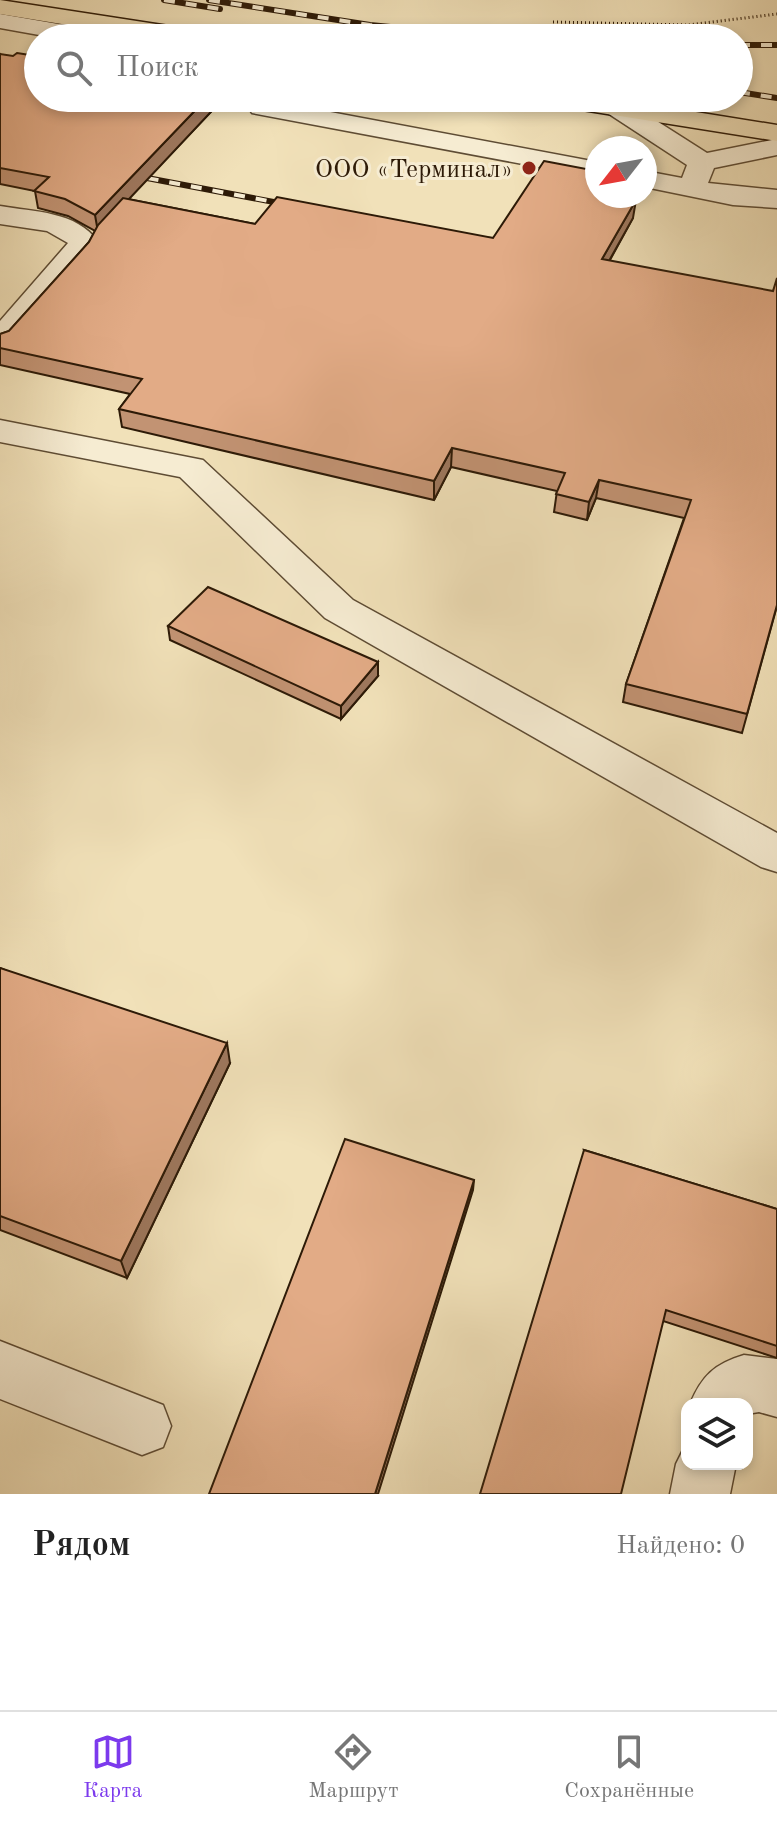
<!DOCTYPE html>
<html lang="ru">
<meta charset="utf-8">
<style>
body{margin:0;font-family:"Old Standard TT",serif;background:#f2f2f2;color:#222}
.controls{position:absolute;right:24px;bottom:24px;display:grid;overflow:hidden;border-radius:16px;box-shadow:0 4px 12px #0003}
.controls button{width:72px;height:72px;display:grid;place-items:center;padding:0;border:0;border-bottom:2px solid #e0e0e0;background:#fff;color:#222;font:40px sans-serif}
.compass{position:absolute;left:585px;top:136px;width:72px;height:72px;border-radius:50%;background:#fff;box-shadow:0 4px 12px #0003;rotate:239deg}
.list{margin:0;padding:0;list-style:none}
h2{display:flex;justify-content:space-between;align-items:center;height:104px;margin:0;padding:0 32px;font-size:34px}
h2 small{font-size:26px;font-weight:400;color:#767676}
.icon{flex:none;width:44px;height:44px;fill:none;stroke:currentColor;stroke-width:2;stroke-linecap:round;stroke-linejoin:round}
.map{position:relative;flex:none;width:777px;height:1494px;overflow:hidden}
.search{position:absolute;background:#fff;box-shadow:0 4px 12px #0003;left:24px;right:24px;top:24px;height:88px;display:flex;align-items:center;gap:20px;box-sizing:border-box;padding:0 28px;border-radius:44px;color:#767676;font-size:30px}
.sheet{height:216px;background:#fff}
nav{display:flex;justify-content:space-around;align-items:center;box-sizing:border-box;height:112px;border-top:2px solid #e0e0e0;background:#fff;font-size:22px;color:#767676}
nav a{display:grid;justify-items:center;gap:4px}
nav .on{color:#7c3aed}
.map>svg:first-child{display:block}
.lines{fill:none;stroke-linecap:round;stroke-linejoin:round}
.minor-casing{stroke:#5e4c34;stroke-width:3}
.major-casing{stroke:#2d1a07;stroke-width:3}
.path{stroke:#2d1a07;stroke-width:3;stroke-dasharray:1 3;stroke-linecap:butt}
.minor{fill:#f6ecd2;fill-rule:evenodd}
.major{fill:#f1e1b9;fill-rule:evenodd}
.rail-casing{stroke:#2d1a07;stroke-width:6}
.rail{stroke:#f6ecd2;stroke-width:4;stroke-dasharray:11;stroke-linecap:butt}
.wall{fill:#c29373;stroke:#2d1a07;stroke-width:2}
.shaded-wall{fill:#9e785e;stroke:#2d1a07;stroke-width:2}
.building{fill:#e2ab86;stroke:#2d1a07;stroke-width:2}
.poi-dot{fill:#8f2418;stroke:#f6ecd2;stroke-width:3}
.labels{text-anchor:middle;stroke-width:6;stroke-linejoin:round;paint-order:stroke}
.far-poi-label{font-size:26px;fill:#2d1a07;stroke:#f6ecd2;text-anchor:end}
</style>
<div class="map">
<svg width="777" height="1494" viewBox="0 0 777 1494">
<rect width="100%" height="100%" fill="#f1e1b9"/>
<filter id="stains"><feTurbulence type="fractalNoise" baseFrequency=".0025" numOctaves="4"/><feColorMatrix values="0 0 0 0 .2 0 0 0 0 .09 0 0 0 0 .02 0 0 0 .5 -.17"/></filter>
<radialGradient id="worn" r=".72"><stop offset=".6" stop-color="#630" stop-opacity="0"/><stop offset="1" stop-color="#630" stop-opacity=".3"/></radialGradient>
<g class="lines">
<defs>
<g id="minor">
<path d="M0 14 99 31 108 33 111 38H56L0 28Z"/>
<path d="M452 98H506L502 104 481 109 456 104Z"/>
<path d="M261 99 597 162V178L252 113 248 107 252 101Z"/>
<path d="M618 100 627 102 707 153 777 139V155L714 168 708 183 777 190V208L733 205 645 187V171L682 178 687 165 609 114 605 108 609 102Z"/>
<path d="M0 206C34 212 77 211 98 242L90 258 11 347 0 350V321L68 243 47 231 0 224Z"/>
<path d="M0 420 203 460 353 600 777 833V872L761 867 325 618 180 477 0 442Z"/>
<path d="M0 1341 163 1405 171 1426 163 1447 142 1455 0 1399Z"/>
<path d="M744 1355 777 1359V1417L759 1412 747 1414V1404H690C702 1376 714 1364 744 1355Z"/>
<path d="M687 1442V1464H736L730 1494H670L676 1464Z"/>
</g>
<g id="major">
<path d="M0 0 195 30 204 33 208 38H148L0 14Z"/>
<path d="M543 98H609L777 125V141L557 106 547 104Z"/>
</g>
</defs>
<use href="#minor" class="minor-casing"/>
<use href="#major" class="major-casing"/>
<g class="path">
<path d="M553 22 688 25 777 14"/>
<path d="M220 27 289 38"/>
</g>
<use href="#minor" class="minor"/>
<use href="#major" class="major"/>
<defs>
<g id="rail">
<path d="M164 0 220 9"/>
<path d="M209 0 370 25 503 38"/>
<path d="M739 45H777"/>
<path d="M739 92 777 98"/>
<path d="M126 174 295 206"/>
</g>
</defs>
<use href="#rail" class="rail-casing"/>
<use href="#rail" class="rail"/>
</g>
<g class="wall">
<path d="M0 54 38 98H224L128 199 255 224 493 238 597 196H627L626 198 633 218 610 260 777 606 742 733 623 702 626 684 684 518 596 498 587 520 554 512 557 491 451 467 434 500 122 427 119 409 130 394 0 365V334L9 331 89 242 95 231 68 216 38 208 35 191 0 184Z"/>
<path d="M168 626 378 676 341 719 170 640Z"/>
<path d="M0 968 230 1063 127 1278 0 1230Z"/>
<path d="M584 1150 777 1209V1358L663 1321Z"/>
</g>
<g class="shaded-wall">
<path d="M207 98H224L98 232 95 215Z"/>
<path d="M636 200 633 218 600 277 602 259Z"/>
<path d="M452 448 451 467 434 500V481Z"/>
<path d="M599 480 596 498 587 520 589 502Z"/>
<path d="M378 662V676L341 719V706Z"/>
<path d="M227 1043 230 1063 127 1278 121 1261Z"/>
<path d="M474 1180 473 1190 378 1494H375Z"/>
</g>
<g class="building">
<path d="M17 53 36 56 38 55V98H207L95 215 65 199 34 191 49 177 0 168V54L13 56Z"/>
<path d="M544 161 597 171V196H619L636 200 602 259 773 291 777 278V605L747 714 626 684 691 500 599 480 589 502 556 494 565 473 452 448 434 481 119 409 142 379 0 348V334L9 331 89 242 98 225 123 198 255 224 277 197 493 238Z"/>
<path d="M208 587 378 662 341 706 168 626Z"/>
<path d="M0 968 227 1043 121 1261 0 1216Z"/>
<path d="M345 1139 474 1180 375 1494H209Z"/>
<path d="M584 1150 777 1209V1346L666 1310 621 1494H480Z"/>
</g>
<circle class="poi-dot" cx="529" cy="168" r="8"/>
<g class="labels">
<g class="far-poi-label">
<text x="513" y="177">ООО «Терминал»</text>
</g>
</g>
<rect width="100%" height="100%" filter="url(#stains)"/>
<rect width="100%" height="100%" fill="url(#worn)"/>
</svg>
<div class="controls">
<button><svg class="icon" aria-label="layers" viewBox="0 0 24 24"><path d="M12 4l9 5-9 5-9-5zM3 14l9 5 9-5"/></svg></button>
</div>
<svg class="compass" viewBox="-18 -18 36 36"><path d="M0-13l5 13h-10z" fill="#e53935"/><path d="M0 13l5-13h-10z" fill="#767676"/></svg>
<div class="search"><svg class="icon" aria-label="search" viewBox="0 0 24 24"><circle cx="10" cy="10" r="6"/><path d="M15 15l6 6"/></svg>Поиск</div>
</div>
<section class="sheet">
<h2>Рядом<small>Найдено: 0</small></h2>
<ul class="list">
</ul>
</section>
<nav>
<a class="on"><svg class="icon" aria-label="map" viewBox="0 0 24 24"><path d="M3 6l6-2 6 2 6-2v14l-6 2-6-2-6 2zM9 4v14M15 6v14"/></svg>Карта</a>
<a><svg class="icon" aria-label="directions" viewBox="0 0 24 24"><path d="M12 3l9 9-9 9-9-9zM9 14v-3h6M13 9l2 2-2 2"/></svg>Маршрут</a>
<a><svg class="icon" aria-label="saved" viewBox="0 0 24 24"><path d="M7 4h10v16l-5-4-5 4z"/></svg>Сохранённые</a>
</nav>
